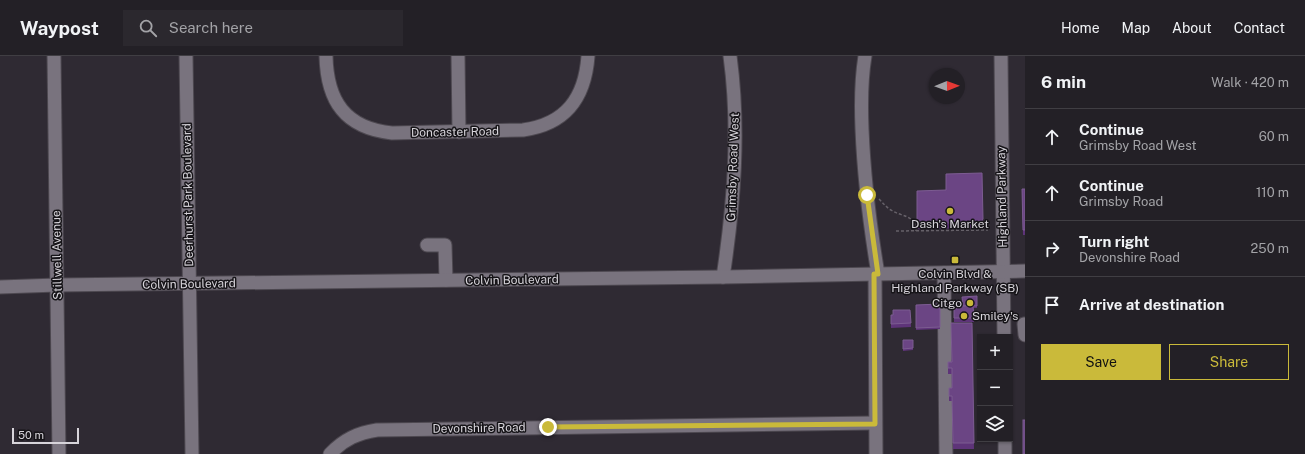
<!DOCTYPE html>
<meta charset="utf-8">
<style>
body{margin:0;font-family:"Public Sans",sans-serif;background:#2b282e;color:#f1f3f6}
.controls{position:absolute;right:12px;bottom:12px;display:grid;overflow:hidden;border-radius:0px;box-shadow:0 1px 3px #0004}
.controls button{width:36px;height:36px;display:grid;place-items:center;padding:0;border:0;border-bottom:1px solid #403e43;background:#232026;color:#f1f3f6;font:20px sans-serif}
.compass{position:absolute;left:929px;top:12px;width:36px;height:36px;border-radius:50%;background:#232026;box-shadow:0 1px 3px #0004;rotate:89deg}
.scale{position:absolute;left:12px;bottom:10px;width:67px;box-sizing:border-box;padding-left:4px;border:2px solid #d7d4da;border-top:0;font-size:11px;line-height:14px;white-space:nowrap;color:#d7d4da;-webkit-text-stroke:3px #161418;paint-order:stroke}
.stop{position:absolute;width:12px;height:12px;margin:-9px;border:3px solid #caba3a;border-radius:50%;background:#fff}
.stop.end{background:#caba3a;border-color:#fff;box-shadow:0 1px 4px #0008}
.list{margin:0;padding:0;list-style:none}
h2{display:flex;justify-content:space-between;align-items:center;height:52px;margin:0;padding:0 16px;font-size:17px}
h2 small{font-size:13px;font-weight:400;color:#a3a3a7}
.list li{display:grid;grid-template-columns:26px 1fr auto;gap:12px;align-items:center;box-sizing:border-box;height:56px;padding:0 16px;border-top:1px solid #403e43}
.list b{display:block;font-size:15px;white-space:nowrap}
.list p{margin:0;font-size:13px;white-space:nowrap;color:#a3a3a7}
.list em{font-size:13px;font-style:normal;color:#a3a3a7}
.actions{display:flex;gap:8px;padding:12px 16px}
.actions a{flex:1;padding:9px 0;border:1px solid #caba3a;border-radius:0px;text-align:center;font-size:14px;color:#caba3a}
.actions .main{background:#caba3a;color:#111}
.icon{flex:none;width:22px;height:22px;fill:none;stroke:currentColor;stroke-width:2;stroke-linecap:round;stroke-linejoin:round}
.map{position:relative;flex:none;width:1025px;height:398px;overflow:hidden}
header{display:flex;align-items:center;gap:24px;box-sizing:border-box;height:56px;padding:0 20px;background:#232026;border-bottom:1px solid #403e43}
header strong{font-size:19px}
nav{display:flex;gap:22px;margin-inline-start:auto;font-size:14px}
.search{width:280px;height:36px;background:#2b282e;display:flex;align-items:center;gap:10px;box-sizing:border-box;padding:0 14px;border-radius:0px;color:#a3a3a7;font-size:15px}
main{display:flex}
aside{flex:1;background:#232026}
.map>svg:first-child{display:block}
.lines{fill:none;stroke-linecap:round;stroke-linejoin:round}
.minor-casing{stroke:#4d4850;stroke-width:15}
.path{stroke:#666169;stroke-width:1.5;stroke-dasharray:3 2;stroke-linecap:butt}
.minor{stroke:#79737e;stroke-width:13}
.wall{fill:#5e3479}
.shaded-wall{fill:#462959}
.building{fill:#6b4584;stroke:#7c5c91}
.route{stroke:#caba3a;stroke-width:5}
.poi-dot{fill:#caba3a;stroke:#161418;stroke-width:1.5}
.labels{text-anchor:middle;stroke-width:3;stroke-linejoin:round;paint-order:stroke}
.street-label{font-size:12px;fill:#d7d4da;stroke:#161418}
.poi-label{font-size:12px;fill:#d7d4da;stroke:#161418}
</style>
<header>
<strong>Waypost</strong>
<div class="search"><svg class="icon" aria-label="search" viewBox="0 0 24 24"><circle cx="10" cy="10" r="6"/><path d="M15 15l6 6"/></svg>Search here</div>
<nav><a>Home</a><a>Map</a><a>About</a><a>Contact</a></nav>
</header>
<main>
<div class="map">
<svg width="1025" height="398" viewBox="0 0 1025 398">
<rect width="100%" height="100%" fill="#2f2a33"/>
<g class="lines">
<defs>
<g id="minor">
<path d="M54 0 59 398"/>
<path d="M186 0 192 398"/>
<path d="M326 0C327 45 345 72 392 77L523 74C566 68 585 42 588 0"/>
<path d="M458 0 459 76"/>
<path d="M865 0C861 24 861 49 862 73 864 122 870 170 878 218"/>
<path d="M1001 0 1004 281"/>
<path d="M427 189H445L446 224"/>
<path d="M944 217 946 398"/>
<path d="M875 218 876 398"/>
<path d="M723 221C734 148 740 74 730 0"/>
<path d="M0 231 57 229 723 221 1025 215"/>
<path d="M1024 268 1025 279"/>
<path d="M1005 383V398"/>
<path d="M330 398C344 383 358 377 377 374L875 367"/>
</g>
</defs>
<use href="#minor" class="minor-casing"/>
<g class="path">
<path d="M879 143C883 147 886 151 891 154 901 161 915 158 916 175"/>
<path d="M896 175 988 174"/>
</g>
<use href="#minor" class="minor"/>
</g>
<g class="wall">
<path d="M946 118 983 169 981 172 917 173V135L946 134Z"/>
<path d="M1022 133H1025V179H1023Z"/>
<path d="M977 240V252H973L974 266H954V250H962Z"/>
<path d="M940 248V273L916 274V249Z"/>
<path d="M910 254 911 271 891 272V259H893Z"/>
<path d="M972 267 974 393H953L952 345H949V337L952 332V318H948V311Z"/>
<path d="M903 284H913V294L903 295Z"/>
</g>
<path class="shaded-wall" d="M983 163V169L981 172V166Z"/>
<g class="building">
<path d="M982 117 983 163 981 166 917 168V135L946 134V118Z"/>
<path d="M1022 133H1025V174H1023Z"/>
<path d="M977 240V250H963L962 241Z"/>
<path d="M940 248V271L916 272V249Z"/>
<path d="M954 250H973L974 262H954Z"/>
<path d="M893 254H910L911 267 891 268V259H893Z"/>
<path d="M951 267H972L974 387H953L952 340H949V332H952V312H948V306H952Z"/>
<path d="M903 284H913V292L903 293Z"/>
<rect x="1023" y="364" width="2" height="34"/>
</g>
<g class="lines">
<path class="route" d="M548 371 875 368 874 218H878L867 139"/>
</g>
<g class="poi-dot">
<circle cx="950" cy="155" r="4"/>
<rect x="951" y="200" width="8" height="8" rx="2"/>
<circle cx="970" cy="247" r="4"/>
<circle cx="964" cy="260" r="4"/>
</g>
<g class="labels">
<g class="street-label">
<text transform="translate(455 76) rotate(-1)" y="4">Doncaster Road</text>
<text transform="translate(733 111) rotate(-88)" y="4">Grimsby Road West</text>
<text transform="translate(188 139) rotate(-91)" y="4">Deerhurst Park Boulevard</text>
<text transform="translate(1002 141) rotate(-91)" y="4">Highland Parkway</text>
<text transform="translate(57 199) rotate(-91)" y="4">Stillwell Avenue</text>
<text transform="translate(512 224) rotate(-1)" y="4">Colvin Boulevard</text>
<text transform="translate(189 228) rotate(-1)" y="4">Colvin Boulevard</text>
<text transform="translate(479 372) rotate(-1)" y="4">Devonshire Road</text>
</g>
<g class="poi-label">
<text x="950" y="172">Dash's Market</text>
<text x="955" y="222">Colvin Blvd &amp;<tspan x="955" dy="14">Highland Parkway (SB)</tspan></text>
<text x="962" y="251" text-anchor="end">Citgo</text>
<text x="972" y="264" text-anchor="start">Smiley's</text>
</g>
</g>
</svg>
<div class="controls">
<button>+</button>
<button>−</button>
<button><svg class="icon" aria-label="layers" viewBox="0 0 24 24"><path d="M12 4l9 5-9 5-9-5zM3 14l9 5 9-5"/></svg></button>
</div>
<svg class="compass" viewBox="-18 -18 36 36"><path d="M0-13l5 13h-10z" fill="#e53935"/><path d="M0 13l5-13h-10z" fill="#a3a3a7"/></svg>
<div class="scale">50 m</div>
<div class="stop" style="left:867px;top:139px"></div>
<div class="stop end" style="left:548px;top:371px"></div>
</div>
<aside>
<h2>6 min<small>Walk · 420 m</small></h2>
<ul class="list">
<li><svg class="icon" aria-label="ahead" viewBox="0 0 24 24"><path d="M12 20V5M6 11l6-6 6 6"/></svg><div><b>Continue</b><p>Grimsby Road West</p></div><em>60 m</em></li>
<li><svg class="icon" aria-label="ahead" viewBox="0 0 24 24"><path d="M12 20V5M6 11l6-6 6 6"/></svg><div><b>Continue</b><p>Grimsby Road</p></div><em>110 m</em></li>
<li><svg class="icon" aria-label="right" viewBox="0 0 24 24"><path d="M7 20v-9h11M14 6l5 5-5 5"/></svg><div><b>Turn right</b><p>Devonshire Road</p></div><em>250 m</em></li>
<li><svg class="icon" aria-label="arrive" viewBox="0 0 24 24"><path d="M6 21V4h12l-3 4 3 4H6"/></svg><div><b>Arrive at destination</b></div></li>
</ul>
<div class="actions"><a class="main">Save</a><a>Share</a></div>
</aside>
</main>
